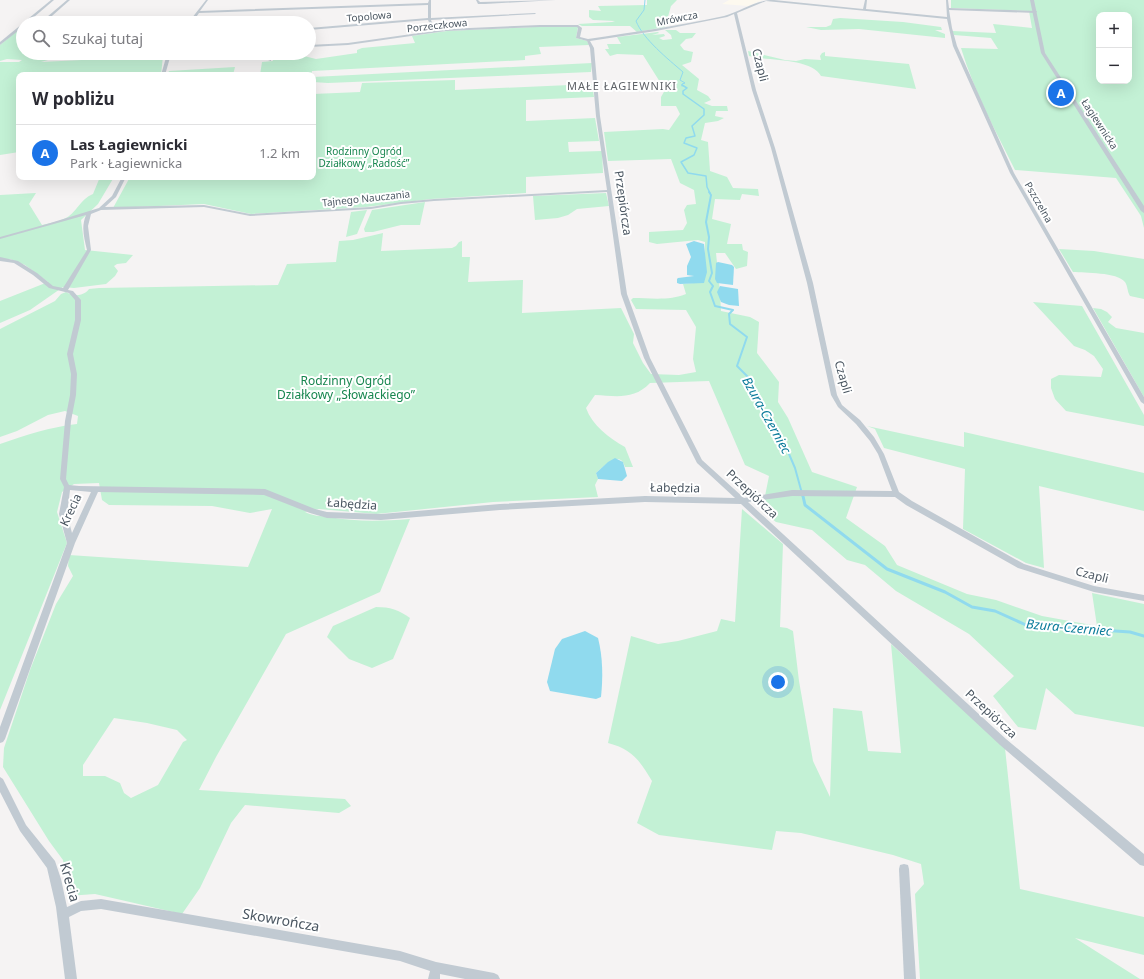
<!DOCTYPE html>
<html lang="pl">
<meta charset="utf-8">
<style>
body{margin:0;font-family:"Noto Sans",sans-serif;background:#f2f2f3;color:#2b2b33}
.controls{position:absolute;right:12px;top:12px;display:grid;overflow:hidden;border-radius:8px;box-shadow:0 4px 16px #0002}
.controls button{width:36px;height:36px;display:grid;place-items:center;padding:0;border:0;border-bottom:1px solid #e1e1e2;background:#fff;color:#2b2b33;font:20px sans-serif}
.you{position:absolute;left:778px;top:682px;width:14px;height:14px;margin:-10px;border:3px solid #fff;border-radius:50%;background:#1a73e8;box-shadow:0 0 0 6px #1a73e833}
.badge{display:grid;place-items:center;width:26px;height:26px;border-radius:50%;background:#1a73e8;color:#fff;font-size:13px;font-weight:700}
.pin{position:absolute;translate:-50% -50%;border:2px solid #fff;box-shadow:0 1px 4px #0006}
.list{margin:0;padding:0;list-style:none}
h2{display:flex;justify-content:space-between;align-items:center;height:52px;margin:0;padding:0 16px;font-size:17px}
h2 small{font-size:13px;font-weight:400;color:#7c7c81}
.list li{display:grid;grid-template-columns:26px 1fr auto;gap:12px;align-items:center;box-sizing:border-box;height:56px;padding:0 16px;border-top:1px solid #e1e1e2}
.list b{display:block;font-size:15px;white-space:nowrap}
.list p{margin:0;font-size:13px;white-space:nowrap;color:#7c7c81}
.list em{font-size:13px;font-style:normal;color:#7c7c81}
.icon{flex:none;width:22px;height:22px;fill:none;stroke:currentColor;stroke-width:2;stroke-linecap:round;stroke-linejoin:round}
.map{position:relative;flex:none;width:1144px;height:979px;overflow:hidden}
.search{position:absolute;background:#fff;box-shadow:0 4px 16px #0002;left:16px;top:16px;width:300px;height:44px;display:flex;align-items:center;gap:10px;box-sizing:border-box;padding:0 14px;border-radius:22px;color:#7c7c81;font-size:15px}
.panel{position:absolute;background:#fff;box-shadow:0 4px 16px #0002;left:16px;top:72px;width:300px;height:108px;border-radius:8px}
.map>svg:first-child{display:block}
.commercial{fill:#fdf9ef}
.green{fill:#c3f1d5;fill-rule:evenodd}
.water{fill:#90daee}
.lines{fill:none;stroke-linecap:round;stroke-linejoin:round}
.stream-far3{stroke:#90daee;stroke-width:1}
.stream-far2{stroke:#90daee;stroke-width:1.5}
.stream-far1{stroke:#90daee;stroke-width:2}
.stream{stroke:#90daee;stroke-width:3}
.minor{fill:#c1cad2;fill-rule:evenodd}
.tertiary{fill:#c1cad2;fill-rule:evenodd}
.labels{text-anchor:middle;stroke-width:4;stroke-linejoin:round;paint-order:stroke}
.far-street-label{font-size:10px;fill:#4a5661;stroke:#fff}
.far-park-label{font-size:10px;fill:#17864f;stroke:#fff}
.far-neighbourhood-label{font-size:11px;letter-spacing:1px;fill:#5f6368;stroke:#fff}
.street-label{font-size:12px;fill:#4a5661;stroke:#fff}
.park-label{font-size:12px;fill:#17864f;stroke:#fff}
.water-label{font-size:13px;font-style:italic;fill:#0c7c9b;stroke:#fff}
.near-street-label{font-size:14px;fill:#4a5661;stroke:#fff}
</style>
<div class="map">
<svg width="1144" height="979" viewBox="0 0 1144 979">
<rect width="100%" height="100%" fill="#f5f3f3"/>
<path class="commercial" d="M729 0H762L748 6 722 4Z"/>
<g class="green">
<path d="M647 0H677L671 6 665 27 637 32 630 26H582L578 24 612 22 615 21 593 20 589 17V10L601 11 598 6 647 5Z"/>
<path d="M951 0H1144V228L1141 216 1116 178 1015 170C995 130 974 91 961 48L998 49 991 38 954 35 952 31 996 33 993 24 1032 28 1029 11 951 8ZM1099 15H1129V81H1099Z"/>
<path d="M840 18 903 22 941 27 942 30H935L945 34V38L859 29 821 30 806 27H826L831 25 833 19Z"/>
<path d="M534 27H578L576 38 587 41 589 45 539 47 541 54 525 56V60L312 71 311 75H260L262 62 273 61 271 53H303L304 56 316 59 357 53V50L362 48 415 43 412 36 447 31Z"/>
<path d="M18 30H23V53H55L48 60 41 62 163 56 161 75H19V152L0 155V62H19L22 60 7 59 0 61V45Z"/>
<path d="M665 30H676L680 33H696L692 38 686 39 680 45 684 50 693 52 691 62 682 65 699 79 697 90 708 96 711 100 704 103 712 106H727L728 111H716L715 116 724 118 718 121 705 123 701 140 708 142 710 171 727 177 733 188 758 189 759 196 742 194 740 200 715 199 712 219 731 224 727 244H742L743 250 748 252 747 266 736 269 725 253H716L720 292 721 311 750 317 759 322 757 353 779 382 778 402 788 418 812 472 857 487 846 518 885 546 897 565 967 594 996 600 1042 616 1097 626 1092 593 1144 604V727L1075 714 1046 688 1036 730 1018 727 993 696 1014 676 969 634 896 591 865 565 847 560 812 530 776 522 762 511 769 476 745 465 709 381 650 383C634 400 616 396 595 395L586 408C592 425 609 438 625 447L633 467H625C620 449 604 466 596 473L598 479 595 485 598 497 493 502 376 514 319 509 305 512C312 516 321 516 329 517 357 522 382 521 410 519L380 592 286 634 216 757 199 790 345 799 351 806 339 813 245 805 231 823 200 888 182 914 95 894 67 896 63 860 49 841 3 767 4 748 30 670 56 604 73 576 68 566 69 555 248 567 272 509 250 513 212 506 109 505 102 500 99 483 74 484 62 492 57 512 67 543 0 710V444C26 435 50 427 77 424L78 416 65 411 48 415 17 431 0 437V329L55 301 61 294 66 292C74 297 84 296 89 289L99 288 278 285 287 264 336 262 339 241 353 240 383 233 381 251 452 248 456 246 459 242 462 241V257H470L468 282 523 280 522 313 621 308 634 334 633 343 643 363 651 374 679 375 696 372 693 359 696 327 686 310 636 309 631 300 633 298C649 298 670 301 686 294L683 284 704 282 705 242 698 240 657 244 649 242V232L683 230 687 223 684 210 687 205 696 204 694 190 680 183 671 159 608 161 604 132 663 129 669 130 680 114 676 106H661V97L665 90 643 55 617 54 610 56 605 49H609L607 44H621L617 37 658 32 659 33 652 35 664 34 665 36 659 38 663 40 672 39 671 35ZM114 718 147 723 177 730 187 740 183 742 158 785 131 798 124 793 120 783 105 776H83V765Z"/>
<path d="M748 51 785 60 796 61 805 59 821 60 820 56 822 53 825 52V56L909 64 916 89 821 76C812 58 768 61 749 56Z"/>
<path d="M592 63 591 72 328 83 313 82V77Z"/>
<path d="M235 67 233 75H167L169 71Z"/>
<path d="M455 80V90L592 84 594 97 526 100V121L595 118 599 141 568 142 569 152 602 151 603 173 526 177V193L431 199 366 207 251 214 204 204 113 208 130 177H313V94L360 92 362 83Z"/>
<path d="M100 177H114L98 204 81 220 85 250 133 255 126 263 117 264 114 266 118 271 115 276 106 284 74 288 63 287 30 310 0 323V301L48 282 25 265 10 259 0 260V195L36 193 29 204 42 225C49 223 57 222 64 219 76 214 80 199 93 194Z"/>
<path d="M606 193 609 206 577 209 568 215 558 218 535 220 533 196Z"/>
<path d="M425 202 420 225H401L373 232H365L364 229 372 210Z"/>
<path d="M367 210 357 234 346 237 351 212Z"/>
<path d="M1059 249 1094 251 1144 259V299L1130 296C1127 291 1128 287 1125 282 1117 272 1085 273 1073 272Z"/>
<path d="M1033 302 1082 306 1144 415V426L1066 411 1055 399 1051 388V379L1059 375 1101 377 1103 369 1094 356 1085 350 1074 346Z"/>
<path d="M1093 308 1101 309 1107 312 1112 317 1108 322 1116 328 1144 333V397Z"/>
<path d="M867 426 964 447V432L1144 473V511L1039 486 1044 568 1026 563 963 529 965 469 884 448 875 429Z"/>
<path d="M742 509 783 544 780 627 787 628 793 631 799 681 813 761 830 797 833 708 862 711 868 751 901 753 891 644 1005 748 1020 889 1144 917V955L1075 938 1140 979H920L915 894 924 884 921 864 893 855 801 833 776 831 772 850 659 835 637 823 652 781C640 761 632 749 608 743L631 636 658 644 678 641 717 631 721 619 735 622Z"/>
<path d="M376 607C390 607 399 610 410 618L393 659 372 668 349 659 327 637 333 626Z"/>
</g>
<g class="water">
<path d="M694 241 704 244 707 272 704 283 680 284 677 283V279L678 278 694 276 687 275V266L691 257 686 244Z"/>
<path d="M718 262 732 265 734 267 733 285 717 283 715 279 716 263Z"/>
<path d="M720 286 738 289 739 306 729 305 721 302 717 292Z"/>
<path d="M615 458 623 462 627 476 622 481 598 479 596 473 608 462Z"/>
<path d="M585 631 598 638C603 658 603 677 601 697L596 699 550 691 547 682 555 649 562 639Z"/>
</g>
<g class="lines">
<path class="stream-far3" d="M645 0 644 10 636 21C643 39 668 59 683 72L680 80 685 83 682 84V86"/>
<path class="stream-far2" d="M682 85 687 88 683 91V94L704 109V115L692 126 695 136 686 138 684 143 697 148 694 155 681 162 688 173 706 176 707 187 710 193"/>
<path class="stream-far1" d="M709 192 711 195 706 222 709 237 708 249 712 273 709 281 713 286 710 292 715 306 733 310 729 314 730 324 747 337 737 366 748 377 753 392 783 440 795 468 803 497"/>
<path class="stream" d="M803 496 805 505 887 569 945 592 972 607 995 611 1026 625 1130 632 1144 636"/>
<g class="minor">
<path d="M51 0H54L27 23H23Z"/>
<path d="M67 0H70L44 23H40Z"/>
<path d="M206 0H208L200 11 428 3 429 0H431V18L535 13 536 14 431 20 433 25 436 30 446 29 540 25H578L582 28 580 37 588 39C634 32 679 26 724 16 742 11 754 0 774 0L863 9 865 0H867L866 9 947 17 946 0H948L949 8 1037 11 1036 13 949 10 952 28 957 46 1014 173 1144 397V404L1141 402 1010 173 953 46 947 19 766 1 737 13 756 90 775 148 813 283 837 395 842 405 860 420 874 437 884 454 899 492 912 501 1024 564 1094 586 1144 595V601L1094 592 1018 568 906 505 895 497 792 496 748 502 1006 739 1144 854V866L1140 865 1000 745 741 504 645 502 500 510 381 520 327 518 310 513 264 495 98 492 75 543 5 739 3 742 0 743V727L67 543 59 514 64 487 60 479 65 421 70 395 71 374 67 354 75 320V300L69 293 49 288 33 275 14 263 0 261V257L18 261 37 273 53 286 63 288 87 250C84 238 81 227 86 215L0 239V237L47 224 99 208 112 196 122 177H126L116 197 105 207 204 205 250 214 371 207 401 202 434 199 607 190 596 116 590 48 587 41 576 38 578 28 577 27H540L446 31 348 45 309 47V45L348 43 433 31 428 20 309 30V28L428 18V5L199 13 192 23H188ZM734 14 752 90 771 148 807 283 831 395 838 407 856 424 870 441 878 454 892 491 792 490 744 498 702 460 650 358 627 294 600 116 594 48 590 41 656 31 727 17ZM607 192 621 294 644 358 697 463 735 498 645 496 500 504 381 514 327 512 315 509 265 489 79 486 69 485 66 479 71 421 76 395 77 374 73 354 81 320V300L73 291 68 290 91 250 88 226 91 214 101 210 204 207 250 216 371 209 401 204 434 201ZM70 490 91 492 72 533 67 514Z"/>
<path d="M476 0H478L480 2 556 0 485 4H478Z"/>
<path d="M22 24H23V27L0 45V42Z"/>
<path d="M166 53H195L193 54H171L165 75H161L167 54Z"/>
<path d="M267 53H271V61L268 60Z"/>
<path d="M0 777 3 779 26 825 55 861 61 879 67 907 81 901 101 899 400 951 436 962 494 973 498 975 500 979H465L440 974V979H428L430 971 400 961 101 909 81 911 69 917 77 979H65L56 907 47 868 20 831 0 792Z"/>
<path d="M904 864 908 865 909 869 916 979H904L899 869 900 865Z"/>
</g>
<path class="tertiary" d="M1030 0H1034L1045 53 1144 206V213L1141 211 1041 53Z"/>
</g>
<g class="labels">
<g class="far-street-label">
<text transform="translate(369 16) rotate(-5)" y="4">Topolowa</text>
<text transform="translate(677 18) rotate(-11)" y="4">Mrówcza</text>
<text transform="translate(437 25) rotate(-6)" y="4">Porzeczkowa</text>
<text transform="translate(1100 124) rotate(57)" y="4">Łagiewnicka</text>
<text transform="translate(366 198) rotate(-6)" y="4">Tajnego Nauczania</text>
<text transform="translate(1039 202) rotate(60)" y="4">Pszczelna</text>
</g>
<g class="far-park-label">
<text x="364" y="155">Rodzinny Ogród<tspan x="364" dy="12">Działkowy „Radość”</tspan></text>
</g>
<g class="far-neighbourhood-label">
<text x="622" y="90">MAŁE ŁAGIEWNIKI</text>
</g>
<g class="street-label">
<text transform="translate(760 65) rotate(76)" y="4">Czapli</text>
<text transform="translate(623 203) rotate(82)" y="4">Przepiórcza</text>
<text transform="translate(843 377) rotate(74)" y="4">Czapli</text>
<text transform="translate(675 488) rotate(1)" y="4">Łabędzia</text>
<text transform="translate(752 494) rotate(43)" y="4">Przepiórcza</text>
<text transform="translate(352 504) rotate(4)" y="4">Łabędzia</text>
<text transform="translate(71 510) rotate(-65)" y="4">Krecia</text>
<text transform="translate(1092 575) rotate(14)" y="4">Czapli</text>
<text transform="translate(991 714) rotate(43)" y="4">Przepiórcza</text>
</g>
<g class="park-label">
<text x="346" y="385">Rodzinny Ogród<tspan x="346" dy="14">Działkowy „Słowackiego”</tspan></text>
</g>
<g class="water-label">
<text transform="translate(767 415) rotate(61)" y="5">Bzura-Czerniec</text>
<text transform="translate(1069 627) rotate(5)" y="5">Bzura-Czerniec</text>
</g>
<g class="near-street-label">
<text transform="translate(70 882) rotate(74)" y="5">Krecia</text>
<text transform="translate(281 920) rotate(10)" y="5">Skowrończa</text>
</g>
</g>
</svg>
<div class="controls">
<button>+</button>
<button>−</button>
</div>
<div class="you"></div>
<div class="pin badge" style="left:1061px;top:93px">A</div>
<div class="search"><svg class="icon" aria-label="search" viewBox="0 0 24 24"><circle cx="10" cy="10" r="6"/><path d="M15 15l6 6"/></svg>Szukaj tutaj</div>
<section class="panel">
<h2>W pobliżu<small></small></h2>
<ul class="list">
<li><span class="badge">A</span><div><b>Las Łagiewnicki</b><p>Park · Łagiewnicka</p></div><em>1.2 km</em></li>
</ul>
</section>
</div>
